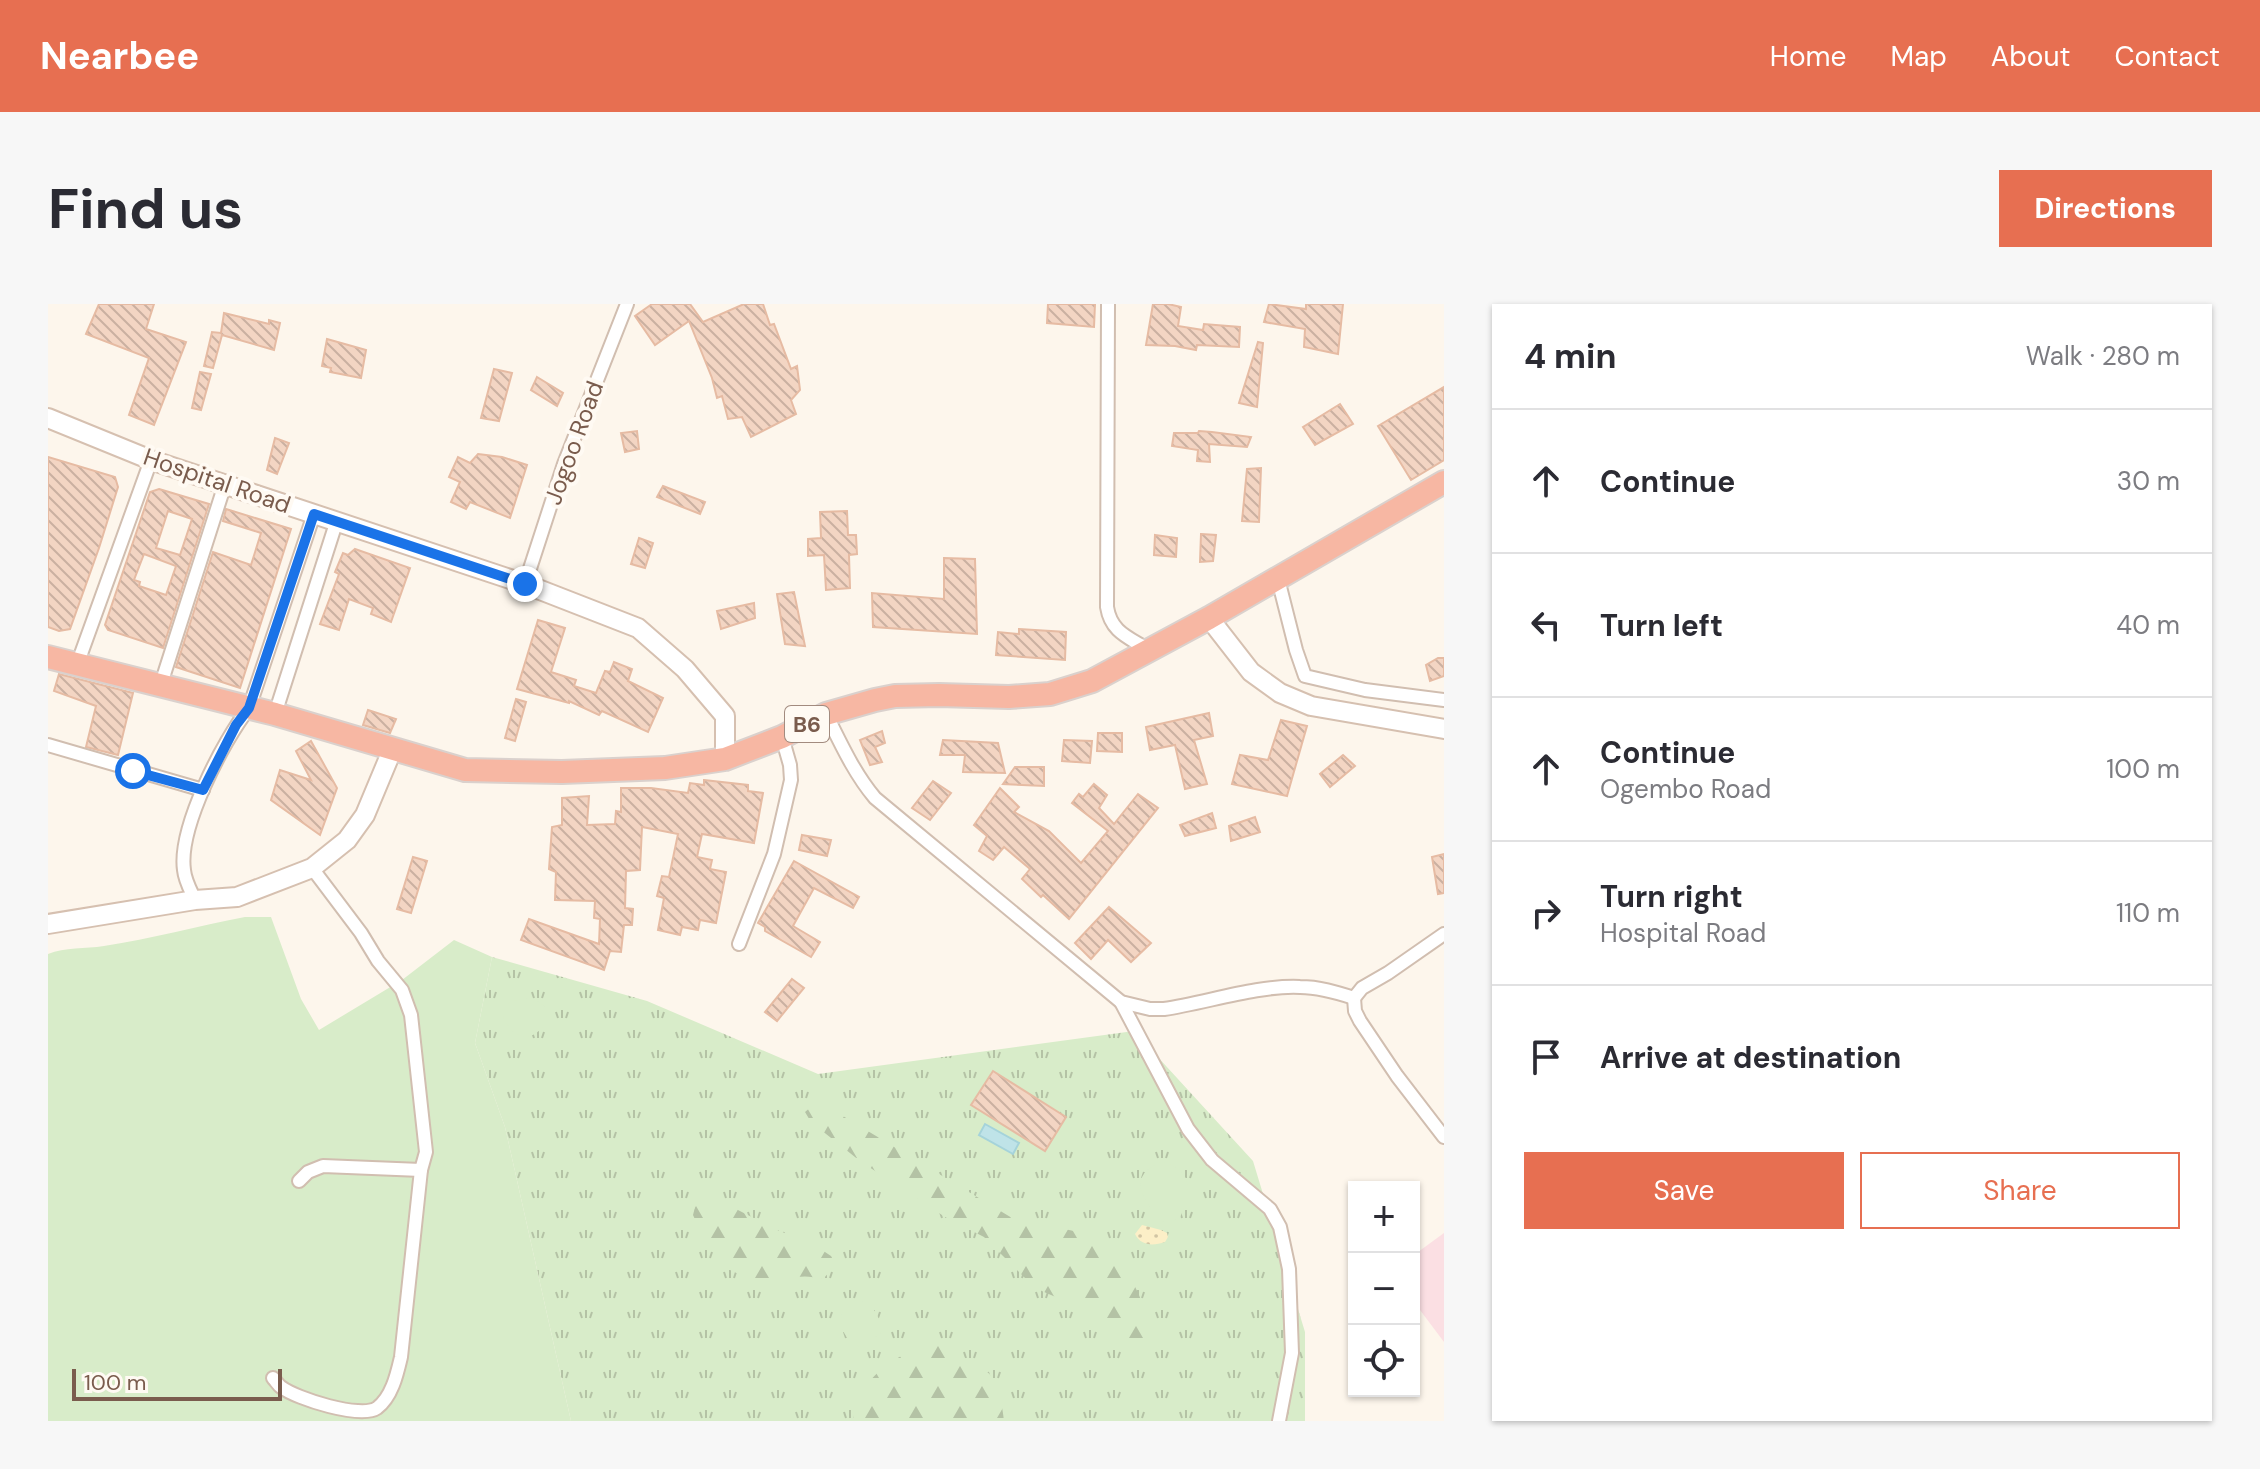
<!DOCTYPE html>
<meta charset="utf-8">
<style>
body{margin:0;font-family:"DM Sans",sans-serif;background:#f7f7f7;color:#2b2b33}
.controls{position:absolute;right:24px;bottom:24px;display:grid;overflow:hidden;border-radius:0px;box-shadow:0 2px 6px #0004}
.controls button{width:72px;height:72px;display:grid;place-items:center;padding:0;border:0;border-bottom:2px solid #e1e1e2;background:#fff;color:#2b2b33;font:40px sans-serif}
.scale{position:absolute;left:24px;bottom:20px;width:210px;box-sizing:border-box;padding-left:8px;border:4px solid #7a5c4d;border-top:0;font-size:22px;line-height:28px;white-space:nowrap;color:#7a5c4d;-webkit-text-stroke:6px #fffaf3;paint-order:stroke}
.stop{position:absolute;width:24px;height:24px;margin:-18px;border:6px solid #1a73e8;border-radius:50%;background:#fff}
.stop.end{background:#1a73e8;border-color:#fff;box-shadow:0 2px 8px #0008}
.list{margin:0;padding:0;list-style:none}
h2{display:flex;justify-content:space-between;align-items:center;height:104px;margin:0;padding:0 32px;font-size:34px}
h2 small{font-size:26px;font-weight:400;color:#7c7c81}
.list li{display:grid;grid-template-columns:52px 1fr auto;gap:24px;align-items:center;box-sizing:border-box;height:144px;padding:0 32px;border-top:2px solid #e1e1e2}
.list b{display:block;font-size:30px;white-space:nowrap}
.list p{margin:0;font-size:26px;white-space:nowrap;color:#7c7c81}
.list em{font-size:26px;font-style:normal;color:#7c7c81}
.actions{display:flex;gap:16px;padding:24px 32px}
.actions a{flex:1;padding:18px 0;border:2px solid #e76f51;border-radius:0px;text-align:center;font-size:28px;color:#e76f51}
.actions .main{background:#e76f51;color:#fff}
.icon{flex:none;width:44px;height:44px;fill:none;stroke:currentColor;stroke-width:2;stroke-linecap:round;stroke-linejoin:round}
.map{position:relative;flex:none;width:1396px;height:1117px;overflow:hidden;border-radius:0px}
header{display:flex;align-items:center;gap:48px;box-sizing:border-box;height:112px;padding:0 40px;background:#e76f51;color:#fff}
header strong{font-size:38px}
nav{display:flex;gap:44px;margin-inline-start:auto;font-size:28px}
.intro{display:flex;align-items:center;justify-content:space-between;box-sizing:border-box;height:192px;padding:0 48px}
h1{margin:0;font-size:56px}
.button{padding:20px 36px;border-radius:0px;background:#e76f51;color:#fff;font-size:28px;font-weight:700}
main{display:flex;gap:48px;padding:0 48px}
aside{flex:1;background:#fff;border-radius:0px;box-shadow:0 2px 6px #0004}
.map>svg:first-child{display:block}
.medical{fill:#fbdfe3}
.grass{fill:url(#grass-tufts)}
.forest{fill:url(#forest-firs)}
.sand{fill:url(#sand-dots)}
.park{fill:#d8ecc9}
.water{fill:#bfe3e8;stroke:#a5d3da;stroke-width:2}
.building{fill:url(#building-back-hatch);stroke:#e6bba3;stroke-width:2;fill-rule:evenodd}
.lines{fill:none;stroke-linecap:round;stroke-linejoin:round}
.street-casing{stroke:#d1beb0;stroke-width:16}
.secondary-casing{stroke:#d6c0b0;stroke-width:22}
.highway-casing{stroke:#dad1cd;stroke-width:26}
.street{stroke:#fff;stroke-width:12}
.secondary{stroke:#fff;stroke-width:18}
.highway{stroke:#f7b7a3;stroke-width:22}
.route{stroke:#1a73e8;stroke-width:10}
.labels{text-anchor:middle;stroke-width:8;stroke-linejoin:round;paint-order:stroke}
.shield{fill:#fffaf3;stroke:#a28b7f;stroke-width:2}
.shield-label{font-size:22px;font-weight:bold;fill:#7a5c4d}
.street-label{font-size:24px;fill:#7a5c4d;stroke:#fffaf3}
</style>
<header>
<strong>Nearbee</strong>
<nav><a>Home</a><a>Map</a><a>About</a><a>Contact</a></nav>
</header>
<div class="intro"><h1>Find us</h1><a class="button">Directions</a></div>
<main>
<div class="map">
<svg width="1396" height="1117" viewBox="0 0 1396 1117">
<defs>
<pattern id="grass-tufts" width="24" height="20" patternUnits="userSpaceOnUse" patternTransform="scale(2)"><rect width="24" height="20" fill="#d8ecc9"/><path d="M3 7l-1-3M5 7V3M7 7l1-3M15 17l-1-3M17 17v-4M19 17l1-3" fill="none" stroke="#b4c2a5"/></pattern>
<pattern id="forest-firs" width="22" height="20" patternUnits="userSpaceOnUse" patternTransform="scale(2)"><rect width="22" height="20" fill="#d8ecc9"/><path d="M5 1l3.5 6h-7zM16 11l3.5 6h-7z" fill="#b4c2a5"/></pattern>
<pattern id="sand-dots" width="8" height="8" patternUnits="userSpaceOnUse" patternTransform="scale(2)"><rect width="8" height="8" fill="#fcefc7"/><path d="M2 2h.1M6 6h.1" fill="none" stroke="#d1c5a4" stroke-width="1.8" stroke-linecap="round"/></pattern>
<pattern id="building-back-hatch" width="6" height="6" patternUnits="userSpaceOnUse" patternTransform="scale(2)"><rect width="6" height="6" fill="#f3d5c3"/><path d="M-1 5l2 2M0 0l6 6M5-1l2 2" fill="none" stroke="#cab0a1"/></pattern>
</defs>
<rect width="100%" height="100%" fill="#fdf6ec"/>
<path class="medical" d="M1396 929V1038L1366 998V951Z"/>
<path class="grass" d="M444 653 599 697 770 770 1086 727 1205 857 1257 1028V1117H523L457 823 427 739Z"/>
<g class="forest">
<path d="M770 797 964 914 1054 933C1079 966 1101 997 1102 1040L1083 1036 1058 1015 987 984 936 933 897 913 812 857 763 818 757 808Z"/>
<path d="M658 895 686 904 727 925 768 942 783 952 788 961 775 975C751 969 742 974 721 984L682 966 656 935 645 911 648 899Z"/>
<path d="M886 1038C900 1045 937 1062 945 1074 951 1083 955 1106 956 1117H806C804 1109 806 1106 809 1099 822 1066 853 1049 886 1038Z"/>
</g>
<path class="sand" d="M1094 921 1113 926 1119 929 1120 933 1117 938C1105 942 1093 942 1087 930Z"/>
<g class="park">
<path d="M197 613H223L253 695 271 726 354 676 406 636 444 653 427 739 457 823 523 1117H0V650C17 643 37 645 56 642 103 635 150 622 197 613Z"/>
<path d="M474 694C530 696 477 766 455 712L459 700Z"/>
<path d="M1114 858C1147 865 1142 889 1132 914L1118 919C1108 914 1106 909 1100 900 1086 880 1092 866 1114 858Z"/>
<path d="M812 996C826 1001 834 1014 832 1030L813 1043C789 1036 784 999 812 996Z"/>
</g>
<path class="water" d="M937 820 971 839 965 850 931 831Z"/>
<g class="building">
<path d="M51 0H106L98 25 138 38 106 121 81 111 101 54 38 30Z"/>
<path d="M604 0H642L655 18 696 0H715L722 21 726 20 743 65 749 62 752 86 743 96 748 110 703 133 694 113 680 115 674 92 669 94 664 74 641 17 607 41 587 12Z"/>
<path d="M1000 0H1047L1046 23 999 19Z"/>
<path d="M1105 0H1120L1133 3 1130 22 1155 26 1156 20 1192 23 1191 43 1149 41 1148 46 1127 42 1098 41Z"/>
<path d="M1221 0 1258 5V0H1295L1290 50 1256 43 1257 25 1216 18Z"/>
<path d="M176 9 221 20V16L232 19 226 46 174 31 165 64 156 62 164 28 173 29Z"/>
<path d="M279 35 318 46 313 74 282 68 283 64 274 62Z"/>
<path d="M1210 38 1215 39 1209 103 1191 99Z"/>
<path d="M446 65 464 69 451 117 433 114Z"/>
<path d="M152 68 163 70 153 106 144 104Z"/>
<path d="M489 73 515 89 509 102 483 86Z"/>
<path d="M1396 83V156L1363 176 1330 122Z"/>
<path d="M1292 100 1305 120 1267 141 1255 123Z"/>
<path d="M589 127 591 145 577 148 573 129Z"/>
<path d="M1151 127 1164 128 1203 133 1199 143 1161 140 1162 158 1149 157 1150 146 1124 142 1126 129H1150Z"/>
<path d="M227 134 241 139 229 170 219 166Z"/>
<path d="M430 150 454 153 479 161 462 214 422 198 418 205 403 198 412 178 401 173 410 153 422 159Z"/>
<path d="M0 153 67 173 70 183 51 244 22 325 11 327 0 323Z"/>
<path d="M1213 164 1211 218 1194 217 1199 165Z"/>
<path d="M615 182 657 198 652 210 609 193Z"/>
<path d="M111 185 161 200 115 344 60 326 57 321 102 188ZM120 207 144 215 132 251 108 244ZM96 250 128 262 118 291 91 282 92 278 86 276Z"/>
<path d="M178 205 243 225 192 384 128 363 165 248 203 261 213 229 175 217Z"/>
<path d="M799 207 800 231H808L809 250 801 251 802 284 778 286 776 251 760 252V235L773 234 772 208Z"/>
<path d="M1153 230 1168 231 1165 257 1152 258Z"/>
<path d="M1107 231 1129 234 1128 253 1106 251Z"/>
<path d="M591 234 605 239 597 264 583 260Z"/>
<path d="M307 245 362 264 343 318 323 310 325 304 301 295 291 326 272 320 291 270 287 268 295 249 300 251Z"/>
<path d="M896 254 927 255 929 330 825 323 824 289 896 295Z"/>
<path d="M746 288 757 342 737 340 729 290Z"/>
<path d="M706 299 707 314 673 325 669 307Z"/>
<path d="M490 316 517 324 503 368 528 376 526 382 548 389 557 367 562 368 566 358 584 365 580 377 615 394 600 428 554 407 551 411 521 397V399L469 385Z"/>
<path d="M971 325 1018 328 1017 356 948 351 950 328 971 330Z"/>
<path d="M1390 354H1396V372L1382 377 1378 361Z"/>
<path d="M11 370 85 389 70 451 38 443 48 402 6 387Z"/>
<path d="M468 395 478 398 467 437 457 434Z"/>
<path d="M320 406 348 415 342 429 315 421Z"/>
<path d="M1161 409 1165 432 1146 436 1159 480 1137 485 1127 441 1102 446 1098 423Z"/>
<path d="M1233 416 1259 422 1239 492 1184 480 1192 451 1220 456Z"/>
<path d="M834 427 837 439 827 443 834 458 822 461 812 436Z"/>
<path d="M1050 429H1074V448L1049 447Z"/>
<path d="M895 436 950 439 957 469 915 468 917 451H892Z"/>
<path d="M1016 436 1044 437 1042 459 1014 457Z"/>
<path d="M263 437 289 484 272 531 223 496 232 466 263 476 248 447Z"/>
<path d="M1295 451 1307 462 1282 483 1272 470Z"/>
<path d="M967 463H996V482L955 480Z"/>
<path d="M656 476 700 481V487L715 489 706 539 654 530 649 553 664 556 662 565 678 568 668 619 652 616 650 626 634 623 632 631 610 626 616 594 609 592 614 572 621 573 630 530 594 523 592 566 578 567 577 604 585 605 584 621H576L573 648 562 647 556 666 473 636 481 615 551 640 552 615 546 614 547 597 507 596 508 568 501 565 504 523 514 521V494L541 492 539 521 567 520 568 507 573 508V484H603L640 489 642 479 656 481Z"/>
<path d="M885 477 903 489 882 516 864 504Z"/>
<path d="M1046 480 1059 491 1051 504 1066 520 1090 490 1110 504 1021 615 995 591 993 593 974 575 982 565 956 543 945 556 931 547 939 532 926 521 952 484 971 503 966 508 1001 527 1033 559 1060 527 1024 499 1031 490 1035 493Z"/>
<path d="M1164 509 1168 524 1137 532 1132 521Z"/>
<path d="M1207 513 1212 528 1183 537 1181 522Z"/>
<path d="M754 531 783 536 779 552 751 546Z"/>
<path d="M1396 550V589L1390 590 1384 553Z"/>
<path d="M365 553 379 557 363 609 349 605Z"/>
<path d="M746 557 811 593 805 604 766 584 745 622 772 638 763 653 717 627V623L710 619Z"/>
<path d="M1061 603 1103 639 1083 658 1060 636 1043 655 1027 639Z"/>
<path d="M744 675 756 684 729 717 717 708Z"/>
<path d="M945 767 1018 813 997 847 923 801Z"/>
</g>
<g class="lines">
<defs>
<g id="street">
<path d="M1060 0 1059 303C1063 328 1080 333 1099 345"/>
<path d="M1230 275 1248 346 1257 372 1317 386 1396 396"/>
<path d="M477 280 516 160 579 0"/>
<path d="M29 361 103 156"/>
<path d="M112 383 177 180"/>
<path d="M227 410 289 216"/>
<path d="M778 410C793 440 806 469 827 494L1073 698 1102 705H1116C1158 699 1209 681 1252 683 1271 683 1288 688 1306 694"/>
<path d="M0 441 155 486"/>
<path d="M264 564 313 629 330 657 354 686 363 711 378 848 373 866"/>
<path d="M147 596C143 587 137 577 136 566 130 524 175 437 201 404L266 210"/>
<path d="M691 640 726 550 743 476 742 461 734 433"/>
<path d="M1306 694 1307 707 1312 717 1349 772 1396 833"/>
<path d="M1306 694 1314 684 1340 669 1396 630"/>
<path d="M1073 698 1140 825 1164 856 1222 905 1232 923 1241 965 1244 1049 1231 1117"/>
<path d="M225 1074C228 1077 230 1081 233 1083 249 1095 313 1115 329 1104 344 1093 349 1070 353 1053L373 866 275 862 260 868 251 877"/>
</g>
<g id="secondary">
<path d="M0 114 103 156 477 280 590 324 637 365 677 412V455"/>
<path d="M1161 314 1203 368 1232 389 1263 402 1396 425"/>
<path d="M0 620 147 596 189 593 264 564 299 536 317 511 345 444"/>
</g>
<path id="highway" d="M0 353 227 410 417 466 514 468 617 464 677 455 734 433 778 410 827 396 847 392 891 391 961 393 1002 390 1044 377 1161 314 1396 178"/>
</defs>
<use href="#street" class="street-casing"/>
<use href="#secondary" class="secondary-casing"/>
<use href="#highway" class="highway-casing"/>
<use href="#street" class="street"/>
<use href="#secondary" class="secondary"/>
<use href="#highway" class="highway"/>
</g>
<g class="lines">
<path class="route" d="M85 467 155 486 188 421 201 404 266 210 477 280"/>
</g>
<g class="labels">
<rect class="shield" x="737" y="402" width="44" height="36" rx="6"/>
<g class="shield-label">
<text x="759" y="428">B6</text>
</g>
<g class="street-label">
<text transform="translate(526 139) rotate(-70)" y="8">Jogoo Road</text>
<text transform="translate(169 177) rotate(19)" y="8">Hospital Road</text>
</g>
</g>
</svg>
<div class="controls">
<button>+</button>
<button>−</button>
<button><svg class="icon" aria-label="locate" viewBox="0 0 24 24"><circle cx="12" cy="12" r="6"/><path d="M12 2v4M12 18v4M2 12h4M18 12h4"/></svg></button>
</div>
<div class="scale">100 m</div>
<div class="stop" style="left:85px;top:467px"></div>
<div class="stop end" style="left:477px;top:280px"></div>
</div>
<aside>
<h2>4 min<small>Walk · 280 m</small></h2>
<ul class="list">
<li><svg class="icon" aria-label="ahead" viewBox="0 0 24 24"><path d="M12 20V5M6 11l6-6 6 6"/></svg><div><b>Continue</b></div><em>30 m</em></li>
<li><svg class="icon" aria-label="left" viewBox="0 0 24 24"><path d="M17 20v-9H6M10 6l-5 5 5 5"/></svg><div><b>Turn left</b></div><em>40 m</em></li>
<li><svg class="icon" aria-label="ahead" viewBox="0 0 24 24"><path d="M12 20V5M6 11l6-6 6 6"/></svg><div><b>Continue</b><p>Ogembo Road</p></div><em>100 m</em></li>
<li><svg class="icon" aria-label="right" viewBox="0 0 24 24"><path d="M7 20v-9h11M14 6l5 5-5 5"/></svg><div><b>Turn right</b><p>Hospital Road</p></div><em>110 m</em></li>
<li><svg class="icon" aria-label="arrive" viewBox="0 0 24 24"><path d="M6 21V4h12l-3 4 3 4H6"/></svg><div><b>Arrive at destination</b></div></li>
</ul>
<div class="actions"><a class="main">Save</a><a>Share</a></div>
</aside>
</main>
